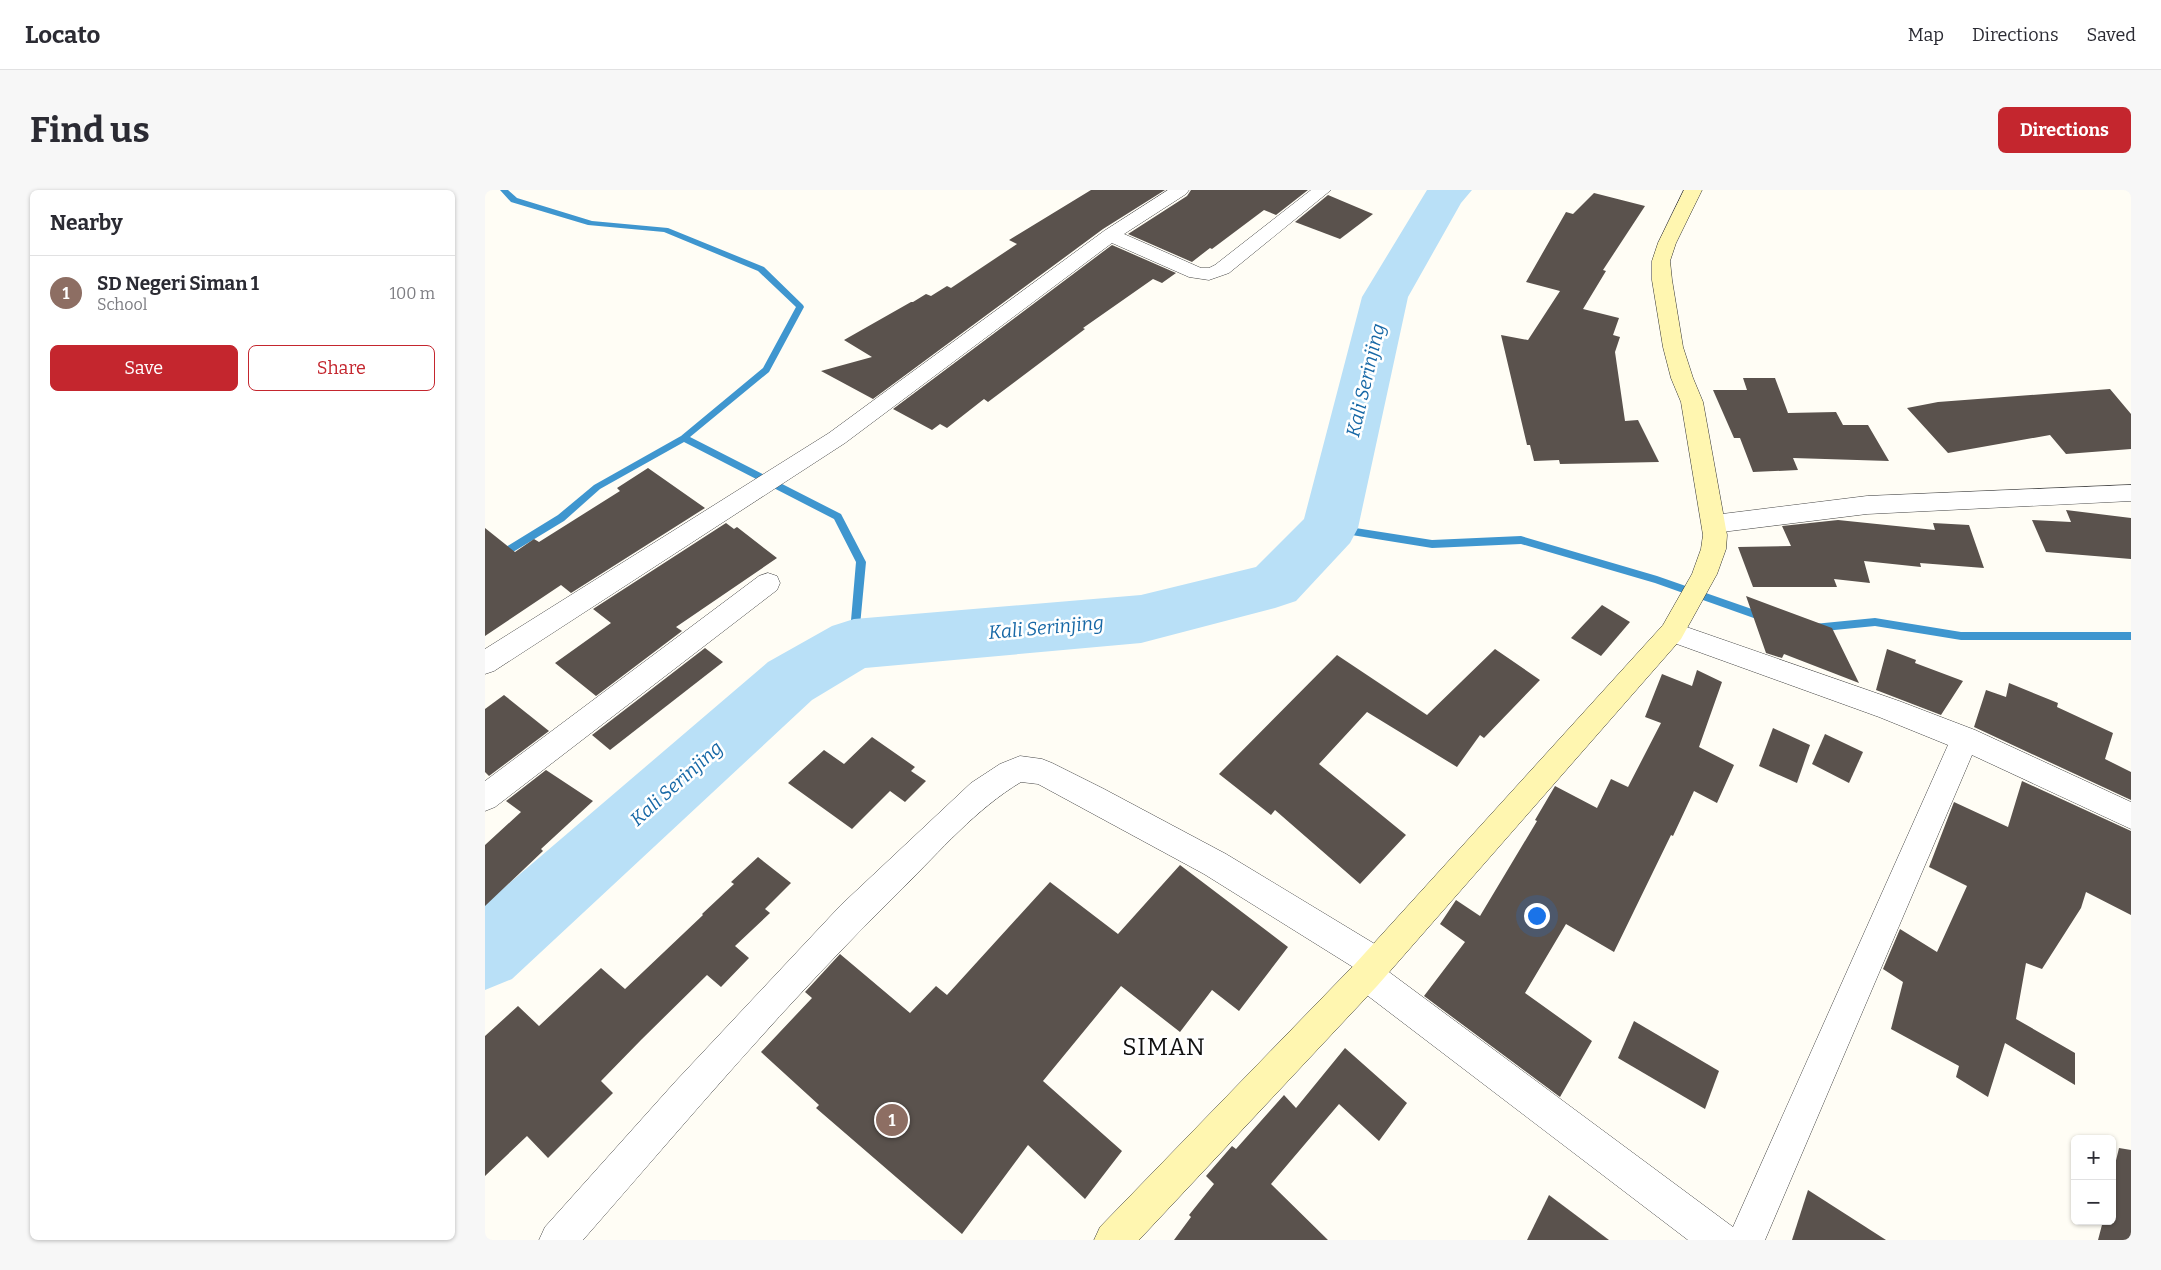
<!DOCTYPE html>
<meta charset="utf-8">
<style>
body{margin:0;font-family:Bitter,serif;background:#f7f7f7;color:#2b2b33}
.controls{position:absolute;right:15px;bottom:15px;display:grid;overflow:hidden;border-radius:8px;box-shadow:0 1px 4px #0004}
.controls button{width:45px;height:45px;display:grid;place-items:center;padding:0;border:0;border-bottom:1px solid #e1e1e2;background:#fff;color:#2b2b33;font:25px sans-serif}
.you{position:absolute;left:1051px;top:725px;width:18px;height:18px;margin:-12px;border:4px solid #fff;border-radius:50%;background:#1a73e8;box-shadow:0 0 0 8px #1a73e833}
.badge{display:grid;place-items:center;width:32px;height:32px;border-radius:50%;background:#c4262e;color:#fff;font-size:16px;font-weight:700}
.pin{position:absolute;translate:-50% -50%;border:2px solid #fff;box-shadow:0 1px 5px #0006}
.list{margin:0;padding:0;list-style:none}
h2{display:flex;justify-content:space-between;align-items:center;height:65px;margin:0;padding:0 20px;font-size:21px}
h2 small{font-size:16px;font-weight:400;color:#7c7c81}
.list li{display:grid;grid-template-columns:32px 1fr auto;gap:15px;align-items:center;box-sizing:border-box;height:75px;padding:0 20px;border-top:1px solid #e1e1e2}
.list b{display:block;font-size:19px;white-space:nowrap}
.list p{margin:0;font-size:16px;white-space:nowrap;color:#7c7c81}
.list em{font-size:16px;font-style:normal;color:#7c7c81}
.actions{display:flex;gap:10px;padding:15px 20px}
.actions a{flex:1;padding:11px 0;border:1px solid #c4262e;border-radius:8px;text-align:center;font-size:18px;color:#c4262e}
.actions .main{background:#c4262e;color:#fff}
.map{position:relative;flex:none;width:1646px;height:1050px;overflow:hidden;border-radius:8px}
header{display:flex;align-items:center;gap:30px;box-sizing:border-box;height:70px;padding:0 25px;background:#fff;border-bottom:1px solid #e1e1e2}
header strong{font-size:24px}
nav{display:flex;gap:28px;margin-inline-start:auto;font-size:18px}
.intro{display:flex;align-items:center;justify-content:space-between;box-sizing:border-box;height:120px;padding:0 30px}
h1{margin:0;font-size:35px}
.button{padding:12px 22px;border-radius:8px;background:#c4262e;color:#fff;font-size:18px;font-weight:700}
main{display:flex;gap:30px;padding:0 30px}
aside{flex:1;background:#fff;border-radius:8px;box-shadow:0 1px 4px #0004}
.map>svg:first-child{display:block}
.lines{fill:none;stroke-linecap:round;stroke-linejoin:round}
.stream{fill:#3f96cf;fill-rule:evenodd}
.river{fill:#b9e0f7;fill-rule:evenodd}
.building{fill:#5a524d}
.street-casing{stroke:#444;stroke-width:1}
.secondary-casing{stroke:#333;stroke-width:1}
.street{fill:#fff;fill-rule:evenodd}
.secondary{fill:#fff6b0;fill-rule:evenodd}
.labels{text-anchor:middle;stroke-width:5;stroke-linejoin:round;paint-order:stroke}
.water-label{font-size:19px;font-style:italic;fill:#1768a6;stroke:#fff}
.near-quarter-label{font-size:24px;letter-spacing:1px;fill:#111;stroke:#fff}
</style>
<header>
<strong>Locato</strong>
<nav><a>Map</a><a>Directions</a><a>Saved</a></nav>
</header>
<div class="intro"><h1>Find us</h1><a class="button">Directions</a></div>
<main>
<aside>
<h2>Nearby<small></small></h2>
<ul class="list">
<li><span class="badge" style="background:#8d6e63">1</span><div><b>SD Negeri Siman 1</b><p>School</p></div><em>100 m</em></li>
</ul>
<div class="actions"><a class="main">Save</a><a>Share</a></div>
</aside>
<div class="map">
<svg width="1646" height="1050" viewBox="0 0 1646 1050">
<rect width="100%" height="100%" fill="#fffdf5"/>
<g class="lines">
<g class="stream">
<path d="M15 0H23L32 8 107 31 183 38 279 77 318 115 319 117 284 182 205 247 356 324 381 372 373 457 369 458 364 454 371 372 349 329 199 252 115 299 79 331 0 379V370L73 325 109 295 196 246 278 178 311 117 273 81 179 42 103 35 26 12Z"/>
<path d="M845 334 947 350 1036 346 1172 386 1284 425 1285 428 1280 432 1170 393 1036 354 947 358 842 341 840 338 842 335Z"/>
<path d="M1390 428 1476 442H1646V450H1476L1390 436 1329 442 1324 438 1329 434Z"/>
</g>
<path class="river" d="M942 0H987L976 13 923 107 873 338 865 353 811 411 790 418 656 453 380 478 327 510 27 789 0 800V714L283 472 347 436 369 429 656 405 771 377 819 329 877 107Z"/>
</g>
<g class="building">
<path d="M606 0H680L618 39 388 209 336 181 387 167 359 150 426 112H428L441 104 446 106 462 96 466 98 532 54 524 50Z"/>
<path d="M706 0H823L791 25 779 20 727 59 725 58 707 72 643 44 702 6Z"/>
<path d="M1109 3 1160 16 1118 80 1121 81 1098 119 1134 128 1128 145 1135 147 1130 162 1140 231 1153 230 1174 272 1075 274 1074 270 1049 271 1045 255H1042L1016 145 1043 150 1075 101 1041 92 1081 22 1088 24Z"/>
<path d="M843 5 888 24 855 49 810 32Z"/>
<path d="M627 55 691 83 677 93 668 89 598 138 600 139 503 212 499 209 462 238 455 234 447 240 408 219Z"/>
<path d="M1258 188H1290L1303 223 1351 222 1358 235H1383L1404 271 1308 268 1313 280 1268 282 1255 248H1249L1228 200H1262Z"/>
<path d="M1625 199 1646 224V259L1581 264 1565 245 1463 263 1422 218 1453 212Z"/>
<path d="M163 278 220 318 86 403 76 395 0 446V338L30 362 49 349 54 352 135 301 132 298Z"/>
<path d="M1581 320 1646 328V369L1561 362 1547 330 1586 332Z"/>
<path d="M1353 330 1450 340 1448 333 1484 335 1499 378 1435 373 1436 377 1379 371 1385 393 1349 389 1352 397H1268L1253 357 1306 356 1297 336Z"/>
<path d="M241 333 249 339 252 337 292 368 191 437 197 441 111 506 70 473 126 433 108 419Z"/>
<path d="M1261 406 1347 438 1374 493 1299 464 1297 468 1281 463Z"/>
<path d="M1117 415 1145 432 1116 466 1086 448Z"/>
<path d="M220 458 238 472 125 560 107 545Z"/>
<path d="M1010 459 1055 490 999 548 995 545 972 577 882 522 834 574 921 645 875 694 790 620 786 625 734 584 852 465 942 525Z"/>
<path d="M1402 459 1431 470 1430 473 1478 491 1456 525 1391 500Z"/>
<path d="M1212 480 1237 492 1214 557 1249 575 1232 613 1209 601 1188 646 1186 645 1129 762 1081 734 1040 803 1107 851 1075 907 939 806 980 752 955 734 971 710 995 726 1052 631 1050 630 1070 596 1112 618 1126 589 1143 597 1176 533 1160 527 1177 484 1207 496Z"/>
<path d="M1524 493 1573 513 1572 517 1628 543 1620 569 1646 582V610L1489 537 1501 500 1521 507Z"/>
<path d="M19 505 64 541 4 586 0 582V519Z"/>
<path d="M1288 538 1325 555 1312 593 1274 576Z"/>
<path d="M1340 544 1378 562 1364 593 1327 574Z"/>
<path d="M387 547 430 577 426 581 441 591 420 612 405 601 367 639 303 593 339 560 359 574Z"/>
<path d="M61 580 108 611 56 659 58 661 0 716V655L36 622 21 611Z"/>
<path d="M1537 591 1646 641V725L1601 702 1596 718 1557 779 1541 773 1531 829 1590 863V895L1520 853 1503 907 1471 887 1474 876 1406 839 1418 792 1398 779 1415 739 1452 762 1482 696 1444 677 1469 612 1523 637Z"/>
<path d="M273 667 306 693 280 719 285 723 250 756 264 768 236 797 222 785 156 850 116 891 128 903 63 968 42 946 0 986V846L33 816 54 836 116 778 140 799 218 725 217 724 249 694 246 692Z"/>
<path d="M695 675 803 757 754 821 727 800 695 842 636 796 558 891 637 961 600 1009 543 955 477 1044 331 918 334 915 276 862 327 808 320 802 355 764 425 823 451 796 462 805 565 692 633 744Z"/>
<path d="M1149 831 1234 881 1220 919 1133 868Z"/>
<path d="M860 858 922 913 894 951 854 914 786 994 843 1050H689L706 1027 704 1025 729 994 721 986 747 956 751 959 799 905 811 918Z"/>
<path d="M1634 958 1646 960V1050H1613L1618 1031H1627V987Z"/>
<path d="M1323 1000 1401 1050H1307Z"/>
<path d="M1064 1005 1124 1050H1042Z"/>
</g>
<g class="lines">
<defs>
<g id="street">
<path d="M683 0H704L701 4 639 44 716 78H724L730 75 826 0H846L744 83 724 90 704 87 627 53 360 253 9 481 0 484V459L344 243 619 41Z"/>
<path d="M1646 295V311L1382 324 1229 343 1221 340 1217 334 1221 328 1229 325 1382 306Z"/>
<path d="M283 383 292 386 295 393 292 400 10 617 0 621V591L274 386Z"/>
<path d="M1187 432 1414 511 1490 540 1646 612V639L1487 565 1280 1050H1203L870 796 865 785 868 777 719 684 553 594 536 592C491 619 455 661 418 698 305 808 202 931 98 1050H54L60 1037 190 892 356 715 486 593 515 574 535 566 557 569 567 573 619 599 741 664 903 762 908 773 904 782 1248 1037 1463 555 1394 527 1178 449 1174 442 1178 435Z"/>
</g>
<path id="secondary" d="M1199 0H1217L1191 53 1185 71 1187 90 1198 157 1208 188 1218 212 1242 345 1241 359 1232 384 1196 449 892 796 654 1050H609L615 1037 870 774 1178 435 1207 384 1216 359 1218 345 1196 212 1186 188 1178 157 1167 90V71L1173 53Z"/>
</defs>
<use href="#street" class="street-casing"/>
<use href="#secondary" class="secondary-casing"/>
<use href="#street" class="street"/>
<use href="#secondary" class="secondary"/>
</g>
<g class="labels">
<g class="water-label">
<text transform="translate(880 190) rotate(-77)" y="7">Kali Serinjing</text>
<text transform="translate(561 437) rotate(-5)" y="7">Kali Serinjing</text>
<text transform="translate(191 593) rotate(-42)" y="7">Kali Serinjing</text>
</g>
<g class="near-quarter-label">
<text x="679" y="865">SIMAN</text>
</g>
</g>
</svg>
<div class="controls">
<button>+</button>
<button>−</button>
</div>
<div class="you"></div>
<div class="pin badge" style="left:407px;top:930px;background:#8d6e63">1</div>
</div>
</main>
